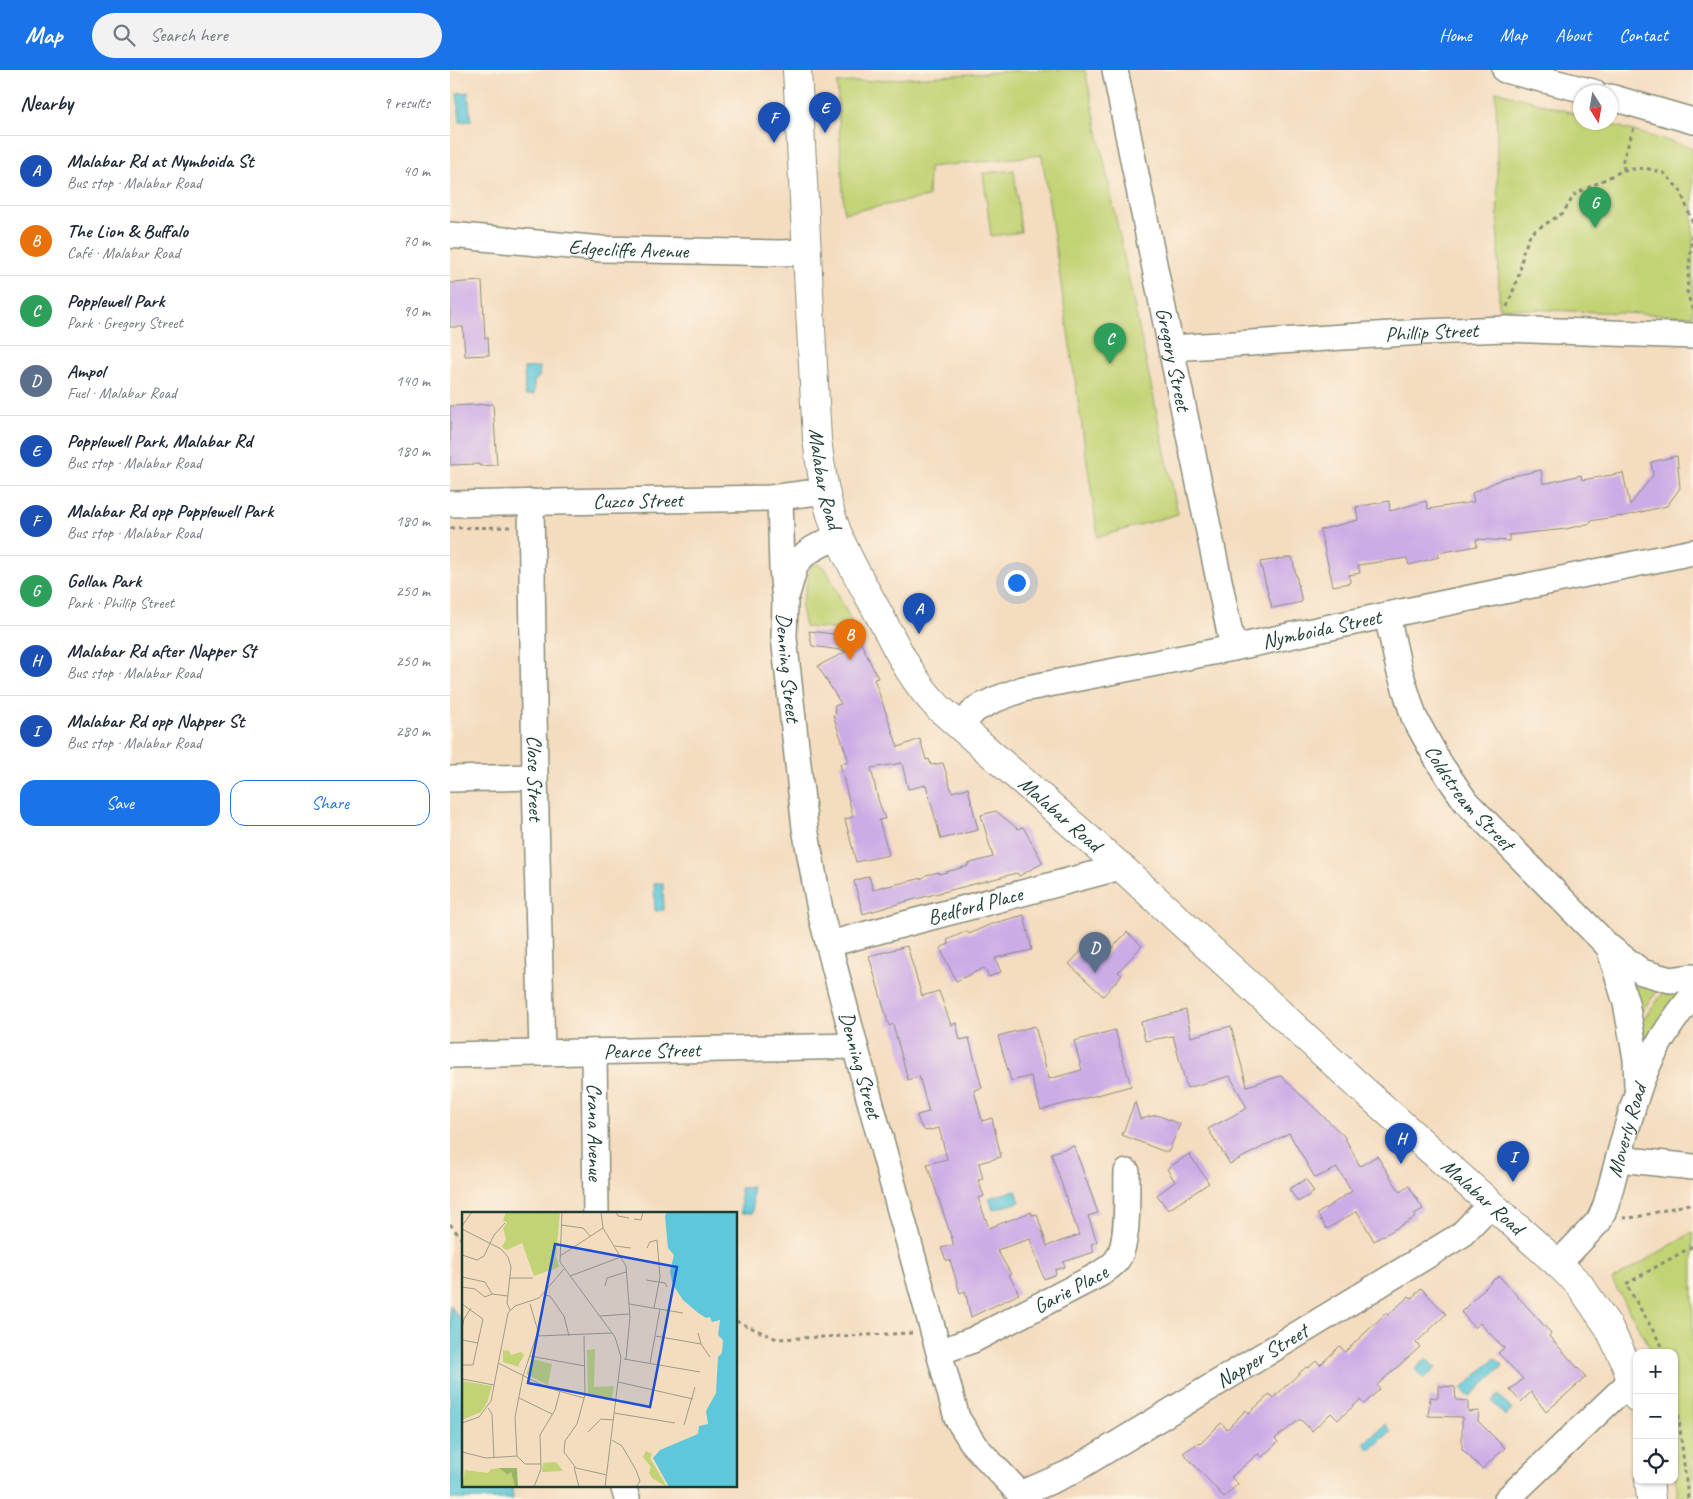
<!DOCTYPE html>
<meta charset="utf-8">
<style>
body{margin:0;font-family:Caveat,sans-serif;background:#f2f2f3;color:#1f2937}
.controls{position:absolute;right:15px;bottom:15px;display:grid;overflow:hidden;border-radius:10px;box-shadow:0 1px 4px #0004}
.controls button{width:45px;height:45px;display:grid;place-items:center;padding:0;border:0;border-bottom:1px solid #e0e1e3;background:#fff;color:#1f2937;font:25px sans-serif}
.compass{position:absolute;left:1123px;top:15px;width:45px;height:45px;border-radius:50%;background:#fff;box-shadow:0 1px 4px #0004;rotate:169deg}
.you{position:absolute;left:566px;top:512px;width:18px;height:18px;margin:-12px;border:4px solid #fff;border-radius:50%;background:#1a73e8;box-shadow:0 0 0 8px #1a73e833}
.badge{display:grid;place-items:center;width:32px;height:32px;border-radius:50%;background:#1a73e8;color:#fff;font-size:16px;font-weight:700}
.pin{position:absolute;translate:-50% -41px;filter:drop-shadow(0 1px 2px #0008)}
.pin::after{content:'';position:absolute;top:26px;width:18px;height:15px;background:inherit;clip-path:polygon(0 0,100% 0,50% 100%)}
.list{margin:0;padding:0;list-style:none}
h2{display:flex;justify-content:space-between;align-items:center;height:65px;margin:0;padding:0 20px;font-size:21px}
h2 small{font-size:16px;font-weight:400;color:#747a83}
.list li{display:grid;grid-template-columns:32px 1fr auto;gap:15px;align-items:center;box-sizing:border-box;height:70px;padding:0 20px;border-top:1px solid #e0e1e3}
.list b{display:block;font-size:19px;white-space:nowrap}
.list p{margin:0;font-size:16px;white-space:nowrap;color:#747a83}
.list em{font-size:16px;font-style:normal;color:#747a83}
.actions{display:flex;gap:10px;padding:15px 20px}
.actions a{flex:1;padding:11px 0;border:1px solid #1a73e8;border-radius:15px;text-align:center;font-size:18px;color:#1a73e8}
.actions .main{background:#1a73e8;color:#fff}
.icon{flex:none;width:28px;height:28px;fill:none;stroke:currentColor;stroke-width:2;stroke-linecap:round;stroke-linejoin:round}
.map{position:relative;flex:none;width:1243px;height:1429px;overflow:hidden}
header{display:flex;align-items:center;gap:30px;box-sizing:border-box;height:70px;padding:0 25px;background:#1a73e8;color:#fff}
header strong{font-size:24px}
nav{display:flex;gap:28px;margin-inline-start:auto;font-size:18px}
.search{width:350px;height:45px;background:#f2f2f3;display:flex;align-items:center;gap:12px;box-sizing:border-box;padding:0 18px;border-radius:28px;color:#747a83;font-size:19px}
main{display:flex}
aside{flex:1;background:#fff}
.map>svg:first-child{display:block}
.green{fill:#c2d375;stroke:#708854}
.water{fill:#5ec7d9;stroke:#3e8286}
.building{fill:#ccace6}
.lines{fill:none;stroke-linecap:round;stroke-linejoin:round}
.minor-casing{stroke:#8a8c7a;stroke-width:28}
.major-casing{stroke:#8a8c7a;stroke-width:30}
.path{stroke:#8a8c7a;stroke-width:3;stroke-dasharray:4 4;stroke-linecap:butt}
.minor{stroke:#fff;stroke-width:25}
.major{stroke:#fff;stroke-width:28}
.labels{text-anchor:middle;stroke-width:5;stroke-linejoin:round;paint-order:stroke}
.street-label{font-size:21px;fill:#1f3d34;stroke:#fcf5e5}
.inset-road{fill:none;stroke:#9f9c87;stroke-width:1}
.view{fill:#1d4ed8;fill-opacity:0.15;stroke:#1d4ed8;stroke-width:2.5}
.inset-edge{fill:none;stroke:#1f3d34;stroke-width:2.5}
</style>
<header>
<strong>Map</strong>
<div class="search"><svg class="icon" aria-label="search" viewBox="0 0 24 24"><circle cx="10" cy="10" r="6"/><path d="M15 15l6 6"/></svg>Search here</div>
<nav><a>Home</a><a>Map</a><a>About</a><a>Contact</a></nav>
</header>
<main>
<aside>
<h2>Nearby<small>9 results</small></h2>
<ul class="list">
<li><span class="badge" style="background:#1a4fb4">A</span><div><b>Malabar Rd at Nymboida St</b><p>Bus stop · Malabar Road</p></div><em>40 m</em></li>
<li><span class="badge" style="background:#e8710a">B</span><div><b>The Lion &amp; Buffalo</b><p>Café · Malabar Road</p></div><em>70 m</em></li>
<li><span class="badge" style="background:#2e9e5b">C</span><div><b>Popplewell Park</b><p>Park · Gregory Street</p></div><em>90 m</em></li>
<li><span class="badge" style="background:#5c6f8a">D</span><div><b>Ampol</b><p>Fuel · Malabar Road</p></div><em>140 m</em></li>
<li><span class="badge" style="background:#1a4fb4">E</span><div><b>Popplewell Park, Malabar Rd</b><p>Bus stop · Malabar Road</p></div><em>180 m</em></li>
<li><span class="badge" style="background:#1a4fb4">F</span><div><b>Malabar Rd opp Popplewell Park</b><p>Bus stop · Malabar Road</p></div><em>180 m</em></li>
<li><span class="badge" style="background:#2e9e5b">G</span><div><b>Gollan Park</b><p>Park · Phillip Street</p></div><em>250 m</em></li>
<li><span class="badge" style="background:#1a4fb4">H</span><div><b>Malabar Rd after Napper St</b><p>Bus stop · Malabar Road</p></div><em>250 m</em></li>
<li><span class="badge" style="background:#1a4fb4">I</span><div><b>Malabar Rd opp Napper St</b><p>Bus stop · Malabar Road</p></div><em>280 m</em></li>
</ul>
<div class="actions"><a class="main">Save</a><a>Share</a></div>
</aside>
<div class="map">
<svg width="1243" height="1429" viewBox="0 0 1243 1429">
<rect width="100%" height="100%" fill="#fcf5e5"/>
<filter id="ink" filterUnits="userSpaceOnUse"><feTurbulence type="fractalNoise" baseFrequency=".02" numOctaves="2"/><feDisplacementMap in="SourceGraphic" scale="10" xChannelSelector="R" yChannelSelector="G"/><feConvolveMatrix kernelMatrix="1 2 1 2 8 2 1 2 1" color-interpolation-filters="sRGB"/></filter>
<filter id="wash" filterUnits="userSpaceOnUse"><feTurbulence type="fractalNoise" baseFrequency=".0096" numOctaves="4" result="noise"/><feDisplacementMap in="SourceGraphic" scale="20" xChannelSelector="R" yChannelSelector="G"/><feGaussianBlur stdDeviation="1.12" result="paint"/><feColorMatrix in="noise" values="0 0 0 0 0 0 0 0 0 0 0 0 0 0 0 0 0 1.4 0 .05"/><feComposite in="paint" operator="in"/></filter>
<g filter="url(#wash)">
<rect width="100%" height="100%" fill="#f4dcbf"/>
<g class="green">
<path d="M578 0H635L728 444 648 467 592 85 479 97 478 127 394 143 387 13Z"/>
<path d="M1046 21 1130 45V52L1155 53 1243 78V246L1049 238Z"/>
<path d="M564 100 571 162 541 166 533 103Z"/>
<path d="M368 494 376 499 406 561 355 557 351 538 361 496Z"/>
<path d="M1170 893 1210 918 1189 944Z"/>
<path d="M1218 919H1238L1194 989 1191 952 1213 923Z"/>
<path d="M1243 1162V1429H1228L1224 1391V1283H1203L1162 1210Z"/>
</g>
<g class="water">
<path d="M18 22 21 51 10 52 7 23Z"/>
<path d="M90 297 89 307 84 312V325H75L74 298Z"/>
<path d="M204 813H213L214 840 205 841Z"/>
<path d="M302 1117 303 1143H291L290 1118Z"/>
<path d="M566 1120 570 1132 543 1140 539 1128Z"/>
<path d="M0 1235 14 1255V1415H62L63 1429H0Z"/>
<path d="M977 1288 986 1298 974 1309 965 1299Z"/>
<path d="M1045 1288 1053 1296 1019 1327 1012 1319Z"/>
<path d="M1049 1325 1062 1340 1055 1346 1042 1331Z"/>
<path d="M935 1354 941 1361 920 1380 914 1374Z"/>
</g>
<g id="blocks">
<g class="building">
<path d="M32 211 35 268 38 267 39 285 15 286 13 257H0V213Z"/>
<path d="M43 334 47 395 29 396V394L0 395V336Z"/>
<path d="M1227 386 1230 418 1217 436 1170 447 1171 446 1140 451 1141 453 1116 459 1059 465V471L1026 469 1027 476 988 483 989 487 959 495 957 488 908 495 910 503 899 505 900 513 883 516 870 460 908 450 906 437 939 431 940 441 976 431 978 439 1024 432 1022 423 1054 408 1091 400 1093 414 1131 405 1132 410 1173 403 1180 435 1203 405 1201 392Z"/>
<path d="M842 487 852 532 822 538 810 492Z"/>
<path d="M359 561 408 567 428 608 424 609 448 677 470 669 476 690 479 689 481 695 493 693 502 722 518 718 528 760 491 769 476 715 458 719 452 693 421 698 428 729 435 749 429 750 439 785 406 792 395 749 403 747 390 694 399 692 383 645 386 644 384 636 391 634 368 596 397 581 362 576Z"/>
<path d="M546 741 568 759 573 757 593 793 569 806 567 803 458 831 413 844 404 811 419 806 423 820 433 816 434 817 473 808 476 805 489 802V804L518 796 517 794 543 787 531 745Z"/>
<path d="M574 845 582 880 545 888 551 902 539 907 534 898 506 911 490 878 499 874 497 870 517 861 519 864 541 854Z"/>
<path d="M677 862 692 876 668 902 672 905 653 926 619 894 638 874 653 888Z"/>
<path d="M457 876 472 926 489 921 501 955 506 953 510 970 519 968 532 1018 524 1020 532 1051 542 1048 551 1087 529 1093 533 1109 528 1110 534 1126 528 1128 539 1158 581 1142 582 1145 587 1144 597 1176 629 1165 601 1083 624 1076 648 1143 638 1146 647 1172 641 1174 644 1182 613 1192 615 1197 605 1200 606 1204 594 1209 580 1169 547 1180 561 1204 559 1205 569 1224 521 1247 515 1221 510 1223 500 1190H496L491 1178 504 1175 477 1094 497 1089 489 1058 475 1061 469 1053 467 1045 479 1042 469 1006 458 1010 443 954 439 956 419 886Z"/>
<path d="M736 940 741 967 781 956 797 1016 831 1006 894 1066 910 1096 927 1086 950 1122 959 1116 973 1139 964 1144 966 1147 924 1171 907 1141 877 1159 867 1144 902 1121 887 1098 865 1108 839 1063 780 1094 758 1059 797 1038 780 1006 737 1018 723 966 695 971 691 952Z"/>
<path d="M585 956 599 1009 632 1000 624 971 665 960 681 1016 591 1040 581 1006 561 1011 548 966Z"/>
<path d="M685 1032 690 1049 707 1045 730 1054 719 1081H713L672 1065Z"/>
<path d="M739 1084 759 1113 718 1140 707 1125 725 1112 717 1099Z"/>
<path d="M856 1109 864 1122 848 1132 839 1119Z"/>
<path d="M1049 1206 1101 1263 1099 1266 1136 1307 1096 1342 1081 1322 1071 1332 1060 1320 1073 1309 1048 1283 1054 1278 1030 1253 1025 1258 1011 1242 1045 1208 1046 1209Z"/>
<path d="M971 1218 996 1244 966 1273 970 1277 927 1315 930 1319 914 1334 910 1330 888 1350 881 1343 862 1361 850 1349 825 1369 828 1372 812 1387 808 1384 781 1407 788 1414 774 1427 733 1383 748 1373 750 1374 771 1353 777 1359 796 1340 799 1343 820 1324 823 1328 856 1297 858 1298 866 1291 870 1295 890 1276 895 1282 936 1243 938 1245 959 1226 962 1228Z"/>
<path d="M988 1316 1005 1317 1006 1330 1018 1331V1342L1029 1341 1028 1351 1055 1378 1032 1399 1012 1379V1347L978 1346 980 1327 988 1328Z"/>
</g>
</g>
</g>
<g filter="url(#ink)">
<use href="#blocks" fill-opacity="0" stroke="#8a8c7a" stroke-width="1"/>
<g class="lines">
<defs>
<g id="minor">
<path id="s1" d="M665 0 721 278 783 578"/>
<path d="M1055 0 1143 22"/>
<path d="M1160 27 1243 51"/>
<path id="s2" d="M0 165 152 179 329 183 357 182"/>
<path id="s3" d="M721 278 973 262 1056 259 1243 266"/>
<path id="s4" d="M330 427 332 498 335 531 334 567 355 758 371 845 405 976 507 1348 524 1375 575 1429"/>
<path id="s5" d="M81 432 85 707 92 983"/>
<path id="s6" d="M0 434 320 428 375 421"/>
<path d="M337 524C340 515 342 506 345 497 353 480 373 474 389 466"/>
<path id="s7" d="M937 545 949 599 964 647 990 694 1016 732 1159 877 1192 902 1220 910 1243 907"/>
<path id="s8" d="M510 656 526 639 544 630 573 619 783 578 937 545 1243 482"/>
<path d="M0 709 85 707"/>
<path id="s9" d="M379 874 671 797"/>
<path d="M1159 877 1176 933 1186 989 1187 1016"/>
<path id="s10" d="M144 982 146 1143"/>
<path id="s11" d="M0 985 405 976"/>
<path d="M1169 1089 1243 1097"/>
<path id="s12" d="M1108 1194 1149 1151 1156 1135C1166 1098 1175 1061 1187 1024 1198 988 1219 954 1243 925"/>
<path id="s13" d="M489 1282 523 1270 650 1204C655 1200 662 1196 666 1191 680 1175 676 1124 677 1102"/>
<path d="M173 1415 177 1429"/>
<path id="s14" d="M571 1424 619 1403 1011 1165 1041 1134"/>
<path d="M1057 1429 1182 1310"/>
</g>
<g id="major">
<path id="s15" d="M347 0 367 369C370 393 373 417 380 441 391 480 414 516 433 552 449 583 464 613 489 638L671 797 910 1017 1108 1194 1129 1214 1158 1256 1174 1289 1187 1328"/>
<path d="M1199 1410 1201 1429"/>
</g>
</defs>
<use href="#minor" class="minor-casing"/>
<use href="#major" class="major-casing"/>
<g class="path">
<path d="M1174 100 1173 89 1185 55"/>
<path d="M1057 237 1070 202 1073 182 1081 163 1113 143 1125 124 1174 100 1195 98 1214 103 1230 120 1243 153 1237 221 1243 243"/>
<path d="M0 458 62 457"/>
<path d="M1173 1148 1187 1147 1243 1133"/>
<path d="M0 1154 14 1172"/>
<path d="M286 1251 327 1269 462 1263"/>
<path d="M1216 1283 1176 1214 1243 1176"/>
<path d="M1224 1305 1238 1429"/>
</g>
<use href="#minor" class="minor"/>
<use href="#major" class="major"/>
</g>
</g>
<g class="labels">
<g class="street-label">
<text dy="7" stroke="none"><textPath href="#s2" startOffset="179">Edgecliffe Avenue</textPath></text>
<text dy="7" stroke="none"><textPath href="#s3" startOffset="261">Phillip Street</textPath></text>
<text dy="7" stroke="none"><textPath href="#s1" startOffset="295">Gregory Street</textPath></text>
<text dy="7" stroke="none"><textPath href="#s15" startOffset="410">Malabar Road</textPath></text>
<text dy="7" stroke="none"><textPath href="#s6" startOffset="188">Cuzco Street</textPath></text>
<text dy="7" stroke="none"><textPath href="#s8" startOffset="379">Nymboida Street</textPath></text>
<text dy="7" stroke="none"><textPath href="#s4" startOffset="171">Denning Street</textPath></text>
<text dy="7" stroke="none"><textPath href="#s5" startOffset="276">Close Street</textPath></text>
<text dy="7" stroke="none"><textPath href="#s7" startOffset="204">Coldstream Street</textPath></text>
<text dy="7" stroke="none"><textPath href="#s15" startOffset="830">Malabar Road</textPath></text>
<text dy="7" stroke="none"><textPath href="#s9" startOffset="151">Bedford Place</textPath></text>
<text dy="7" stroke="none"><textPath href="#s11" startOffset="202">Pearce Street</textPath></text>
<text dy="7" stroke="none"><textPath href="#s4" startOffset="576">Denning Street</textPath></text>
<text dy="7" stroke="none"><textPath href="#s12" startOffset="154">Moverly Road</textPath></text>
<text dy="7" stroke="none"><textPath href="#s10" startOffset="80">Crana Avenue</textPath></text>
<text dy="7" stroke="none"><textPath href="#s15" startOffset="1400">Malabar Road</textPath></text>
<text dy="7" stroke="none"><textPath href="#s13" startOffset="146">Garie Place</textPath></text>
<text dy="7" stroke="none"><textPath href="#s14" startOffset="278">Napper Street</textPath></text>
</g>
</g>
<g transform="translate(12 1142)">
<rect width="275" height="275" fill="#f4dcbf"/>
<path d="M44 0H98L94 44 97 55 72 64 60 31 45 38 40 35 44 27 41 16 45 11 41 8ZM133 137 132 175 152 174 150 186 126 183 125 138ZM41 138 47 139 49 143 59 140 62 143 56 154 60 156 41 150ZM70 147 90 152 86 173 64 162ZM0 169 30 174 25 191 19 200 0 208ZM184 239 190 242 188 246 205 275 191 267 187 261 189 255 181 245ZM94 250 101 259 80 260 81 251ZM37 256 46 263 49 260 53 275H0L3 258 26 261 29 257Z" fill="#c2d375"/>
<path d="M37 256H55L56 275H53L49 260 46 263Z" fill="#99b566"/>
<path d="M206 0H275V275H207L191 246 198 238 236 222 237 214 246 212 244 199 254 181 256 145 260 141 261 128 256 123 258 108 250 110 248 105 244 106 235 100 221 88 211 73 208 60 212 43 206 36 204 15 203 3Z" fill="#5ec7d9"/>
<path class="inset-road" d="M100 0 98 50 153 125 159 145 143 275M139 0 141 16 164 54 168 105 164 147M154 0 156 4 167 6M172 7 179 8 181 0M99 13 121 16 128 24M0 14 10 0M0 17 39 37 46 45 49 55 45 91 48 98M153 34 169 36M185 36 188 30 195 28 198 65 192 96M0 43 15 48 22 44 32 23 43 11M98 44 141 16M108 64 159 45M0 65 23 70 30 82M48 66H71M184 68 203 71 205 75M143 74 145 66 164 60M0 75 13 77 23 85 30 82 46 84M82 83 88 84 102 104 107 124M0 92 21 107 11 153H0M167 92 221 101M138 104 167 102M0 117 2 107 9 96M236 121 239 132 248 145M75 124 150 121M122 124 123 183 115 212 103 229 102 240 114 256 145 263M193 124 239 132M0 128 16 131M68 144 123 154M162 147 238 160M36 151 86 176 122 186M188 151 198 97M0 167 32 173M156 170 231 187M57 186 90 202M26 196 30 202 32 246M152 201 213 211M0 211 17 205 29 189 46 101 53 94 77 86 102 57M222 213 233 175M126 220 139 207 151 208M150 228 160 234 174 258 178 269 174 275M0 240 24 246 55 244M55 244 53 205 61 164 76 119 68 92M55 244 63 252H79M112 255 117 275M72 275 79 257 78 223 93 198 98 179"/>
<path class="view" d="M93 32 215 55 188 195 66 171Z"/>
<rect width="275" height="275" class="inset-edge"/>
</g>
</svg>
<div class="controls">
<button>+</button>
<button>−</button>
<button><svg class="icon" aria-label="locate" viewBox="0 0 24 24"><circle cx="12" cy="12" r="6"/><path d="M12 2v4M12 18v4M2 12h4M18 12h4"/></svg></button>
</div>
<svg class="compass" viewBox="-18 -18 36 36"><path d="M0-13l5 13h-10z" fill="#e53935"/><path d="M0 13l5-13h-10z" fill="#747a83"/></svg>
<div class="you"></div>
<div class="pin badge" style="left:469px;top:564px;background:#1a4fb4">A</div>
<div class="pin badge" style="left:400px;top:590px;background:#e8710a">B</div>
<div class="pin badge" style="left:660px;top:294px;background:#2e9e5b">C</div>
<div class="pin badge" style="left:645px;top:903px;background:#5c6f8a">D</div>
<div class="pin badge" style="left:375px;top:63px;background:#1a4fb4">E</div>
<div class="pin badge" style="left:324px;top:73px;background:#1a4fb4">F</div>
<div class="pin badge" style="left:1145px;top:158px;background:#2e9e5b">G</div>
<div class="pin badge" style="left:951px;top:1094px;background:#1a4fb4">H</div>
<div class="pin badge" style="left:1063px;top:1112px;background:#1a4fb4">I</div>
</div>
</main>
